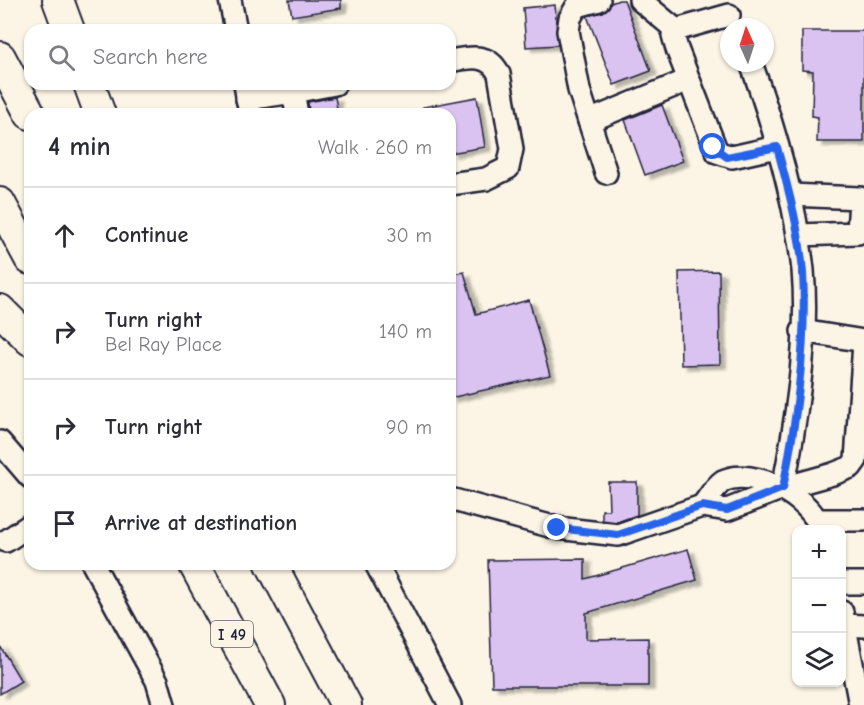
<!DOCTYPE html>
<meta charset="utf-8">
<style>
body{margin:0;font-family:"Comic Neue",sans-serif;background:#f2f2f3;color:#2b2b33}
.controls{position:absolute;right:18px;bottom:18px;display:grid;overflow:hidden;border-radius:12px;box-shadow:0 2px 4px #0004}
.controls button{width:54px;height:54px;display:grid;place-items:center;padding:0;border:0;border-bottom:2px solid #e1e1e2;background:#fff;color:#2b2b33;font:30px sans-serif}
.compass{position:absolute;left:720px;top:18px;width:54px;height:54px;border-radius:50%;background:#fff;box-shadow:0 2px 4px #0004;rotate:357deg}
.stop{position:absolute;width:18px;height:18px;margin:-14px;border:4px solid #2563eb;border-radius:50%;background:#fff}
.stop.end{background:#2563eb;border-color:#fff;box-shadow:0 2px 6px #0008}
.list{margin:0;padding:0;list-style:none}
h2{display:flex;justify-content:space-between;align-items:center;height:78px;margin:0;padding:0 24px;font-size:26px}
h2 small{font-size:20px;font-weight:400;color:#7c7c81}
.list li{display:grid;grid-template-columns:39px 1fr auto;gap:18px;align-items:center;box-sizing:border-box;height:96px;padding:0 24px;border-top:2px solid #e1e1e2}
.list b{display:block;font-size:22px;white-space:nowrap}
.list p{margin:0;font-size:20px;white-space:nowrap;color:#7c7c81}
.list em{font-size:20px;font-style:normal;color:#7c7c81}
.icon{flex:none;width:33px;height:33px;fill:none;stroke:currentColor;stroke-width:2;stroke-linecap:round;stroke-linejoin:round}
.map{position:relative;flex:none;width:864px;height:705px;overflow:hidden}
.search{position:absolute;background:#fff;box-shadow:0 2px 4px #0004;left:24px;top:24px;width:432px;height:66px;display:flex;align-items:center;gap:15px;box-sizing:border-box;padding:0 21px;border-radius:18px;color:#7c7c81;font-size:22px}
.panel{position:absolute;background:#fff;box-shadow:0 2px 4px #0004;left:24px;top:108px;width:432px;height:462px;border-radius:18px}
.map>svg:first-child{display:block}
.building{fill:#dac2f1;stroke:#22223b;stroke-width:1.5;filter:url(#shadow)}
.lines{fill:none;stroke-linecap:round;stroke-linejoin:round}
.minor-casing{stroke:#22223b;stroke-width:26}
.highway-casing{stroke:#22223b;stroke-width:34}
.minor{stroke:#fcf5e5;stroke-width:21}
.highway{stroke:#fcf5e5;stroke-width:30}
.route{stroke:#2563eb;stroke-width:8}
.labels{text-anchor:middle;stroke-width:4.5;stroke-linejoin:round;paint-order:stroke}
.shield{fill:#fcf5e5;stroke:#63616e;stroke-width:1.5}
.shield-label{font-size:16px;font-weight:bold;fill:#22223b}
</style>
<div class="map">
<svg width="864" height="705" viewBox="0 0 864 705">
<defs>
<filter id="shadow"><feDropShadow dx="6" dy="4" stdDeviation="1.5" flood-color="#0004"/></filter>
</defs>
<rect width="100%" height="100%" fill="#fcf5e5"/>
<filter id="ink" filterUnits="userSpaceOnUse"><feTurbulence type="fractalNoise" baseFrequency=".0167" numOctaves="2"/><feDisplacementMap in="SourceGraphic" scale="12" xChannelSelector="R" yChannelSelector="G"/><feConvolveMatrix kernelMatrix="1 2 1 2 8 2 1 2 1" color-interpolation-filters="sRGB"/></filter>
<g filter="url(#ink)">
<g class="building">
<path d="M289 0H341V8L292 16Z"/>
<path d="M619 0H624L651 71 614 85 587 16 603 12 611 3Z"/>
<path d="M555 5 558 45 526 47 523 8Z"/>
<path d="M802 31H864V142H817L818 117 812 116 813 71 802 70Z"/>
<path d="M335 97 338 114H309L308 102Z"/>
<path d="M477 97 485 147 450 153V114H424L423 107Z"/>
<path d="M662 105 683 161 645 175 625 120Z"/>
<path d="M719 271 720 364 681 365 679 272Z"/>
<path d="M464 272 476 314 529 300 550 375 450 398V275Z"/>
<path d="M608 482H637V515L617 522 602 520V510H609Z"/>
<path d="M688 549 697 580 586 613V639L648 638V686H492L488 560 585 559V579Z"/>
<path d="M0 646 21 681 0 694Z"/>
</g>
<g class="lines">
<defs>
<g id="minor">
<path d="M230 0 236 30"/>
<path d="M599 0 577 6 570 18 568 31 579 90 606 173"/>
<path d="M640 0 676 30"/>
<path d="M729 15 676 30 673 35 677 49 717 152 732 157 777 147"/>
<path d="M450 61C470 57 489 53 499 74L512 149 508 168 486 179 450 184"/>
<path d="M751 63C775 129 795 200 803 270 809 336 796 423 783 488"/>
<path d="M245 84 250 114"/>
<path d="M293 92 335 84"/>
<path d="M247 99 293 92 297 114"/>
<path d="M589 121 688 80"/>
<path d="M790 195 860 198 858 233 798 235"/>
<path d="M802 331 864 341"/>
<path d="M0 442 30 477"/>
<path d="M450 499 557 528 618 535 702 506 727 510 783 488 833 474 851 467 856 460 864 343"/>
<path d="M702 506C708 499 715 486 723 481 753 466 812 498 821 530"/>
<path d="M818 520H864"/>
<path d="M6 541 30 525"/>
<path d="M93 564 157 681 164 705"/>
<path d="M376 564 450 705"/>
<path d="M842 583H864"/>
<path d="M842 612 860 705"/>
<path d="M845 625 864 626"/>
</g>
<g id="highway">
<path d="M58 0 69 30"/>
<path d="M0 57 30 114"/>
<path d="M89 84 100 114"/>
<path d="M0 203 30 259"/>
<path d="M0 310 30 340"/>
<path d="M194 564 270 705"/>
<path d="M271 564 346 705"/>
</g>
</defs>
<use href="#minor" class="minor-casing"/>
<use href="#highway" class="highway-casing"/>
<use href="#minor" class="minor"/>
<use href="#highway" class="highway"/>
</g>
</g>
<g class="lines" filter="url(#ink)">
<path class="route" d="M557 528 618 535 702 506 727 510 783 488C797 418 807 345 803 273 800 231 788 188 777 147L727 157 713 147"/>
</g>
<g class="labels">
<rect class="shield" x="211" y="621" width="42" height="26" rx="4.5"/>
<g class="shield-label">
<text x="232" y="640">I 49</text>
</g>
</g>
</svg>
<div class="controls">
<button>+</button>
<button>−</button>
<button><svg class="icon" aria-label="layers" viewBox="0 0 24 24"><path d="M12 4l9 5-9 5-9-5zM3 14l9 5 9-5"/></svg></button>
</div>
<svg class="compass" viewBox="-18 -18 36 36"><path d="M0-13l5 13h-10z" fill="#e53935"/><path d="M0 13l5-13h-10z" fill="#7c7c81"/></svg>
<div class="stop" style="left:713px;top:147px"></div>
<div class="stop end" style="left:557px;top:528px"></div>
<div class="search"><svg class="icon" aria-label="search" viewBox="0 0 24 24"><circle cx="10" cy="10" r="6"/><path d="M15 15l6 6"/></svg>Search here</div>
<section class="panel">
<h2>4 min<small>Walk · 260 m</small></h2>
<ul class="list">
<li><svg class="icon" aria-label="ahead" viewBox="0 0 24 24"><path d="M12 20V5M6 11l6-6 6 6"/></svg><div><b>Continue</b></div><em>30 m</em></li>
<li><svg class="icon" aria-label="right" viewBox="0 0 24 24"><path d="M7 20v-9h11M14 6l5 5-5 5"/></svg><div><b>Turn right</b><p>Bel Ray Place</p></div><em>140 m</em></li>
<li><svg class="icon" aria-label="right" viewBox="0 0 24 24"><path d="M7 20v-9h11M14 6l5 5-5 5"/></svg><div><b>Turn right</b></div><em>90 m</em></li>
<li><svg class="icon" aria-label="arrive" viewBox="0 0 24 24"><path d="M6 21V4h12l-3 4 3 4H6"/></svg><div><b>Arrive at destination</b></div></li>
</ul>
</section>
</div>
